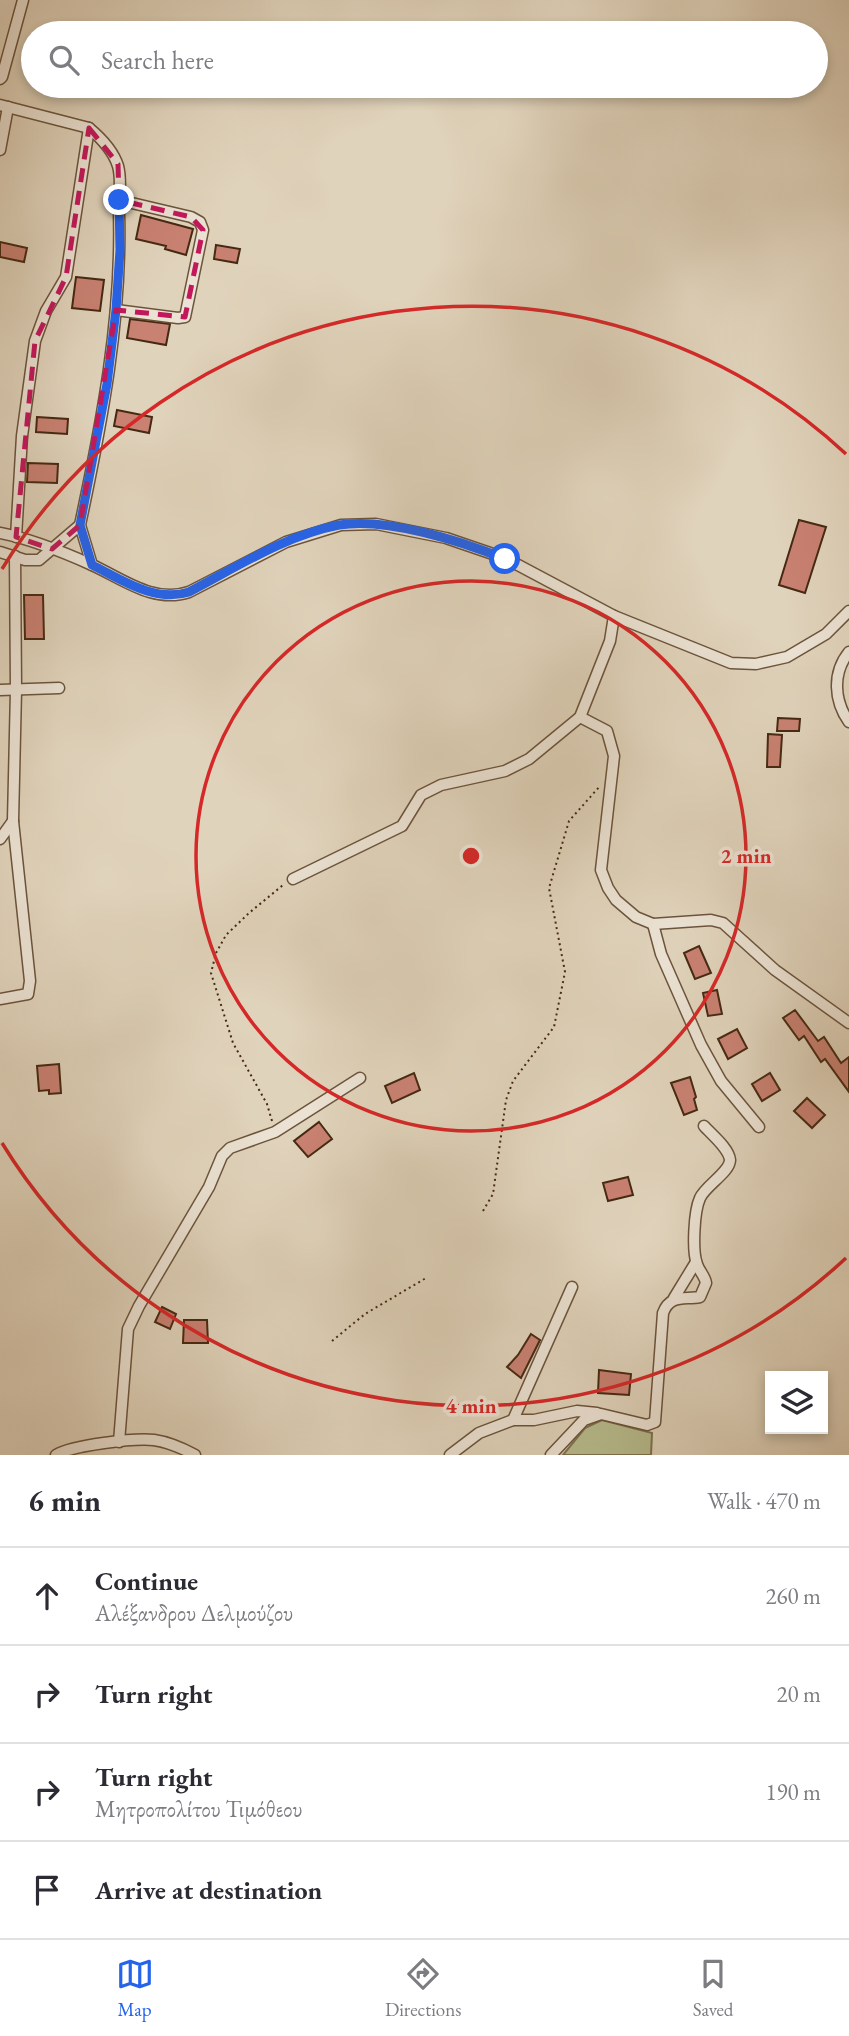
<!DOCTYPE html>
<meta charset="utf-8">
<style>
body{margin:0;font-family:"EB Garamond",serif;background:#f2f2f3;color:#2b2b33}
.controls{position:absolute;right:21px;bottom:21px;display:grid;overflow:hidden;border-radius:0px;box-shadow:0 4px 10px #0003}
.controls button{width:63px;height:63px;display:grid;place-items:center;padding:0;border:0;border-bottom:2px solid #e1e1e2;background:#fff;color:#2b2b33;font:35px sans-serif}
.stop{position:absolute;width:21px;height:21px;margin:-16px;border:5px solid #2563eb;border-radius:50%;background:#fff}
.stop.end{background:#2563eb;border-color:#fff;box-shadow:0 2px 7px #0008}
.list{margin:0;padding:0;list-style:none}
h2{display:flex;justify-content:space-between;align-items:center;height:91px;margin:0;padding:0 28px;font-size:30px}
h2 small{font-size:23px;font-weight:400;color:#7c7c81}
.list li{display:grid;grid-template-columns:46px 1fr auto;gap:21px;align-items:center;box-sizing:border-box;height:98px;padding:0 28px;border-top:2px solid #e1e1e2}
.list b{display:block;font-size:26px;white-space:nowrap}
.list p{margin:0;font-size:23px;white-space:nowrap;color:#7c7c81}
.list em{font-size:23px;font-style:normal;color:#7c7c81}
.icon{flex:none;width:38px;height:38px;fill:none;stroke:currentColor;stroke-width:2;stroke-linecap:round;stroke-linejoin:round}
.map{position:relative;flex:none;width:849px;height:1455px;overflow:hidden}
.search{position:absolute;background:#fff;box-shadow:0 4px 10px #0003;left:21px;right:21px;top:21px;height:77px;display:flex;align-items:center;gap:18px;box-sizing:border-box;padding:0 24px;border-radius:38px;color:#7c7c81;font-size:26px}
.sheet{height:483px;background:#fff}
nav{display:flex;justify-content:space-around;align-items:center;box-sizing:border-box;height:98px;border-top:2px solid #e1e1e2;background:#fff;font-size:19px;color:#7c7c81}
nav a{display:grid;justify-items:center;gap:4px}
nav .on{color:#2563eb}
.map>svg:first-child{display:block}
.green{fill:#b6bb8d;stroke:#7e7250;stroke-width:2}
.building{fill:#c98172;stroke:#452912;stroke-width:2}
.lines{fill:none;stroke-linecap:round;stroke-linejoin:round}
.street-casing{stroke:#6c543c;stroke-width:13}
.path{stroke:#452912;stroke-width:2;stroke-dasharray:2 3.5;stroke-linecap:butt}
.street{stroke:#ebe2d3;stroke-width:10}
.route{stroke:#2563eb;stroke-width:9}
.marked{fill:none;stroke:#c2185b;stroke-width:5;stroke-dasharray:14 9;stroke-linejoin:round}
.ring{fill:none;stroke:#d62828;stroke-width:3.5}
.centre{fill:#d62828;stroke:#ebe2d3;stroke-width:3.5}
.ring-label{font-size:21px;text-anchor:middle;font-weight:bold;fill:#d62828;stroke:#ebe2d3;stroke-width:7;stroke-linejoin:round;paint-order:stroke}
</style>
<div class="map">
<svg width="849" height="1455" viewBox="0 0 849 1455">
<rect width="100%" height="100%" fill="#e0d3bb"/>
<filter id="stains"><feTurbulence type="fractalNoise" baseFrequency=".00286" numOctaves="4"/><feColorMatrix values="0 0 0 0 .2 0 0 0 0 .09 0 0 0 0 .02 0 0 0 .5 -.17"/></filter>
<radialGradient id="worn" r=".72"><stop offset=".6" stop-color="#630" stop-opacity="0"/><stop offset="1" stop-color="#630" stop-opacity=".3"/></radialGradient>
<path class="green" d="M602 1420 652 1433 651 1455H563L585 1428Z"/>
<g class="building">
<path d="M141 215 193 229 186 255 165 249 166 246 136 239Z"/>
<path d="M0 242 27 248 24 262 0 257Z"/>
<path d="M216 245 240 249 237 263 214 259Z"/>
<path d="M76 277 104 280 100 311 72 308Z"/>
<path d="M130 319 170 324 166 345 127 338Z"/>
<path d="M117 410 152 417 149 433 114 426Z"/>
<path d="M37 417 68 419 67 434 36 432Z"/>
<path d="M28 463 58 464 57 483 27 482Z"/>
<path d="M799 520 826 527 805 593 779 585Z"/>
<path d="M24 595H43L44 639H25Z"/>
<path d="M778 718 800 719 799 731H777Z"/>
<path d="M768 734 782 735 780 767H767Z"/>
<path d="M699 946 711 973 695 979 684 953Z"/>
<path d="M717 990 722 1014 708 1016 703 993Z"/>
<path d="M795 1010 818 1041 824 1037 841 1063 849 1057V1092L825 1059 821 1062 804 1036 799 1040 783 1018Z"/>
<path d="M737 1029 747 1048 728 1059 718 1039Z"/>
<path d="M59 1064 61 1093 49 1094V1090L39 1091 37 1066Z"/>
<path d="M414 1073 420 1090 392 1103 385 1086Z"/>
<path d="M770 1073 780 1090 762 1101 752 1084Z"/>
<path d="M690 1077 696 1097 694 1099 697 1110 684 1115 671 1083Z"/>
<path d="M807 1098 825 1115 812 1128 794 1111Z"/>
<path d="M319 1122 332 1139 308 1157 294 1141Z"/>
<path d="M628 1177 633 1195 608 1201 603 1183Z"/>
<path d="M162 1307 176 1314 170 1329 155 1322Z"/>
<path d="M184 1320H207L208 1343H183Z"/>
<path d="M531 1334 540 1340 521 1378 507 1367 518 1355Z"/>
<path d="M599 1370 631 1374 629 1395 598 1393Z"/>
</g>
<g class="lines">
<defs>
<g id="street">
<path d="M0 79 2 77 23 0"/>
<path d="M0 105 89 128C101 138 113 150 118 166 122 180 119 199 119 213 122 318 102 422 80 525"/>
<path d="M0 150 8 107"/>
<path d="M116 310 178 318 185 317 203 230 200 222 191 217 119 200"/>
<path d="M0 533C31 539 63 552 92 565 123 579 154 604 189 592L286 542 341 525 376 524 446 538 490 553 518 565 614 616 731 663 756 664 787 657 826 634 849 611"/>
<path d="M16 537 22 436 35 341 46 311 66 277 89 128"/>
<path d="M0 552 25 560H39L80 525 92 565"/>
<path d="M849 652C832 673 834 701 849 722"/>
<path d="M0 690 59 688"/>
<path d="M580 717 607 731 614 756 601 870 608 888 616 900 636 917 653 924 711 920 723 923 775 970 849 1023"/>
<path d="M0 839 13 821"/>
<path d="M293 879 402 826 421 795 441 785 505 771 529 759 580 717 610 641 614 616"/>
<path d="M653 924 661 954 701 1045 721 1081 759 1127"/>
<path d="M0 999 28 994 30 981 13 821 16 690 15 556"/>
<path d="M674 1298 696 1262"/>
<path d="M513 1420 572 1287"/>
<path d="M119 1442 128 1329 139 1306 209 1187 222 1156 230 1148 275 1132 360 1078"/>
<path d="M56 1455C73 1445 134 1438 154 1440 168 1442 182 1448 195 1455"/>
<path d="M450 1455 479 1433 513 1420H534L577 1411 597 1413"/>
<path d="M551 1455 584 1420 601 1414 647 1425 655 1422 663 1313C670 1294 684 1300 700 1297L706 1283C705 1276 699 1271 697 1264 692 1251 694 1211 700 1198 705 1186 730 1172 730 1160 729 1148 711 1134 704 1126"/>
</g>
</defs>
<use href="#street" class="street-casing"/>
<g class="path">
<path d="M272 1121 267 1104 233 1043 211 973 216 953 226 935 249 913 283 885"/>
<path d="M483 1211 493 1194 506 1100 513 1081 554 1027 565 972 549 888 569 821 600 786"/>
<path d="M332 1341 365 1314 426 1278"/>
</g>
<use href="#street" class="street"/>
</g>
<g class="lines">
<path class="route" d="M119 200 120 250 116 310 107 384 80 525 92 565C121 579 154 603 189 592 237 567 286 535 339 525 386 517 461 541 505 559"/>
</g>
<path class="marked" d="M89 128 118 164 119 200 191 217 203 230 185 317 116 310 80 525 52 549 16 537 35 341 66 277Z"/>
<g class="ring">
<circle cx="471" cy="856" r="275"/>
<path d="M846 1258A550 550 0 0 1 2 1143M2 569A550 550 0 0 1 846 454"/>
</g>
<circle cx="471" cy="856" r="10" class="centre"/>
<g class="ring-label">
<text x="746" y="863">2 min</text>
<text x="471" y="1413">4 min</text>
</g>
<rect width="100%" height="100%" filter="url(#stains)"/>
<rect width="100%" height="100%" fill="url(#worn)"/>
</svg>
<div class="controls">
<button><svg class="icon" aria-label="layers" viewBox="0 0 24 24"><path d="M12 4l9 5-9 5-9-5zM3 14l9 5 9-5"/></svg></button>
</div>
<div class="stop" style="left:505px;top:559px"></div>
<div class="stop end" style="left:119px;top:200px"></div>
<div class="search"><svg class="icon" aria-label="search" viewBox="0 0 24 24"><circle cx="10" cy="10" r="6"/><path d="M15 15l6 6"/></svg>Search here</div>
</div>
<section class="sheet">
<h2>6 min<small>Walk · 470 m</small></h2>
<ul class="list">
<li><svg class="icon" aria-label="ahead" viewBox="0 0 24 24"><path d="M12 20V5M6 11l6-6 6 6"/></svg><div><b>Continue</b><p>Αλέξανδρου Δελμούζου</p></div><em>260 m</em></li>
<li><svg class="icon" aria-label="right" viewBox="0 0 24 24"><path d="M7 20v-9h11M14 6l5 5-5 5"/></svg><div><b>Turn right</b></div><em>20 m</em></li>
<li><svg class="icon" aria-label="right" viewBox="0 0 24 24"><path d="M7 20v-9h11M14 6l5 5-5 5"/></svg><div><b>Turn right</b><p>Μητροπολίτου Τιμόθεου</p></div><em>190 m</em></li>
<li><svg class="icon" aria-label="arrive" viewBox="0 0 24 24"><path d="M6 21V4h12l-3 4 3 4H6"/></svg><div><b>Arrive at destination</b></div></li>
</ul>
</section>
<nav>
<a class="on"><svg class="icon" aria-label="map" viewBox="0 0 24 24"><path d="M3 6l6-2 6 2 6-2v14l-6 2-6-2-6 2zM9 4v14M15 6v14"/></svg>Map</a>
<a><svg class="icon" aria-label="directions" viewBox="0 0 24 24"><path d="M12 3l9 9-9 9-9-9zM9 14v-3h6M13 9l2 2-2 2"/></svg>Directions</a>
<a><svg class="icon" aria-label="saved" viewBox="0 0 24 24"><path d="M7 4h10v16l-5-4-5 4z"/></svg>Saved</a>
</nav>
